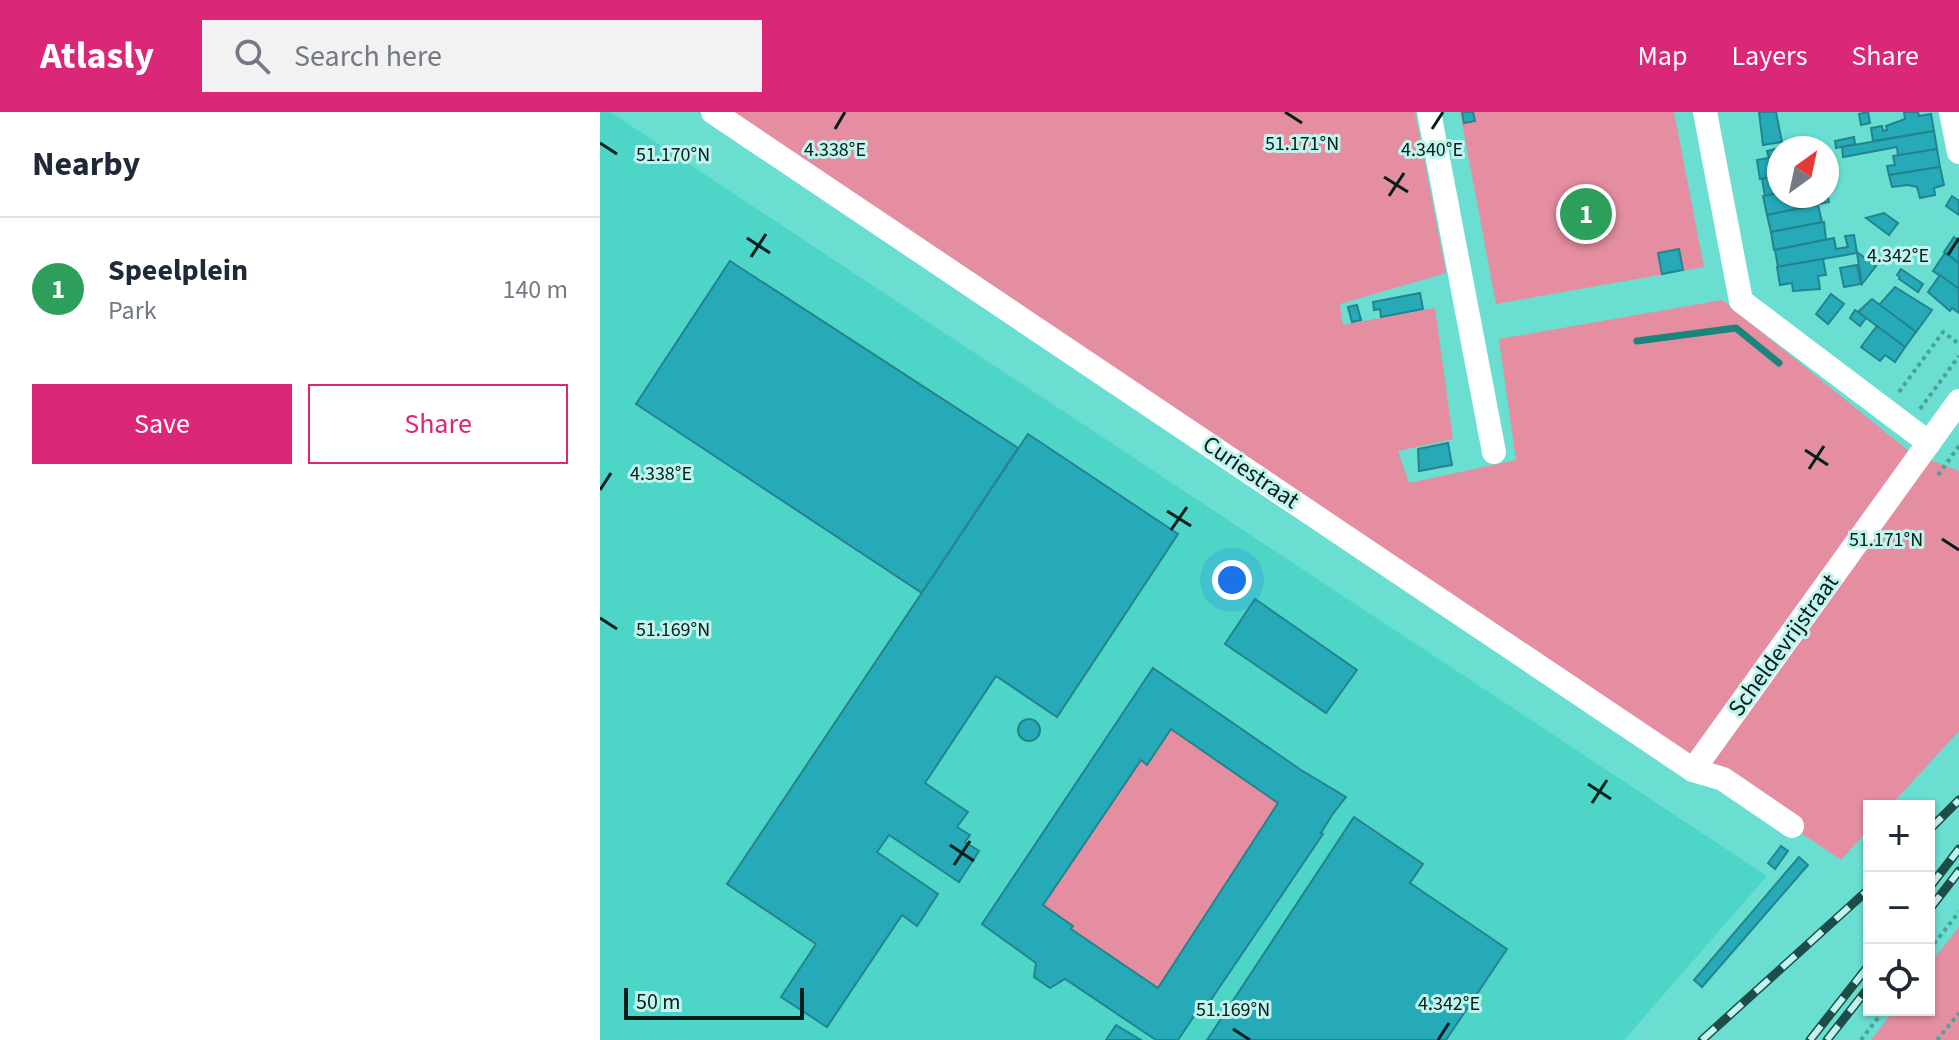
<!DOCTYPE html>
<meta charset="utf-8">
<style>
body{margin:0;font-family:"Source Sans 3",sans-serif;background:#f2f2f3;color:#1f2937}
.controls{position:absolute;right:24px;bottom:24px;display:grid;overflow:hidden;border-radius:0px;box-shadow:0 2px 6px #0004}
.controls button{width:72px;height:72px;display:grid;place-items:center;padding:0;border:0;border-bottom:2px solid #e0e1e3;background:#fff;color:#1f2937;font:40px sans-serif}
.compass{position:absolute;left:1167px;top:24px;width:72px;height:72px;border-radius:50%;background:#fff;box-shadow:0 2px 6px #0004;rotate:33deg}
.scale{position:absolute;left:24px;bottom:20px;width:180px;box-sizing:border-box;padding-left:8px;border:4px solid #051e1c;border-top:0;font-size:22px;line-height:28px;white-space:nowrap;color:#051e1c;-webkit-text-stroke:6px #c0f4ed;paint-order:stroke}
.you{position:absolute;left:632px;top:468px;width:28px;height:28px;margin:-20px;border:6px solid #fff;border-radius:50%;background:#1a73e8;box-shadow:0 0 0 12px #1a73e833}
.badge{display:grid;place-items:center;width:52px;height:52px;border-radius:50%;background:#db2777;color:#fff;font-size:26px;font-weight:700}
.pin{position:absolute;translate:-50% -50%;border:4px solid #fff;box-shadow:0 2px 8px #0006}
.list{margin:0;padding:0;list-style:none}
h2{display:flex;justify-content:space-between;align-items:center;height:104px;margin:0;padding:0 32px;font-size:34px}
h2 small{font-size:26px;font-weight:400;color:#747a83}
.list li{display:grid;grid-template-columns:52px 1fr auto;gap:24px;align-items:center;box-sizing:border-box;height:144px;padding:0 32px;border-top:2px solid #e0e1e3}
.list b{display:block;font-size:30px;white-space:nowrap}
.list p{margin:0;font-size:26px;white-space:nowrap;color:#747a83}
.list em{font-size:26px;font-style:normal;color:#747a83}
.actions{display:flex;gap:16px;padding:24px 32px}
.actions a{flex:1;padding:18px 0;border:2px solid #db2777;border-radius:0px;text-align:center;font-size:28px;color:#db2777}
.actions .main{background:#db2777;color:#fff}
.icon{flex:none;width:44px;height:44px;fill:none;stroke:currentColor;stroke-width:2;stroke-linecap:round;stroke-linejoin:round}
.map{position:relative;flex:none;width:1359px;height:928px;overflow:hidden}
header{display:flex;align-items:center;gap:48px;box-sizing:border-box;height:112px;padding:0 40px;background:#db2777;color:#fff}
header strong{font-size:38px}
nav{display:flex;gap:44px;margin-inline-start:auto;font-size:28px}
.search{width:560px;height:72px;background:#f2f2f3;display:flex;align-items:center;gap:20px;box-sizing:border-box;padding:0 28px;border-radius:0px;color:#747a83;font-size:30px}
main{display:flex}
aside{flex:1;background:#fff}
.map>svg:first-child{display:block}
.built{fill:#4dd5c8}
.green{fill:#e58ea1}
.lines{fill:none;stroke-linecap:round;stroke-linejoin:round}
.stream{stroke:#18867d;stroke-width:7}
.building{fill:#26aab8;stroke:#24848e;stroke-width:2;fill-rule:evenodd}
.path{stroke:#4aa298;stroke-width:4;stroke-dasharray:4 4;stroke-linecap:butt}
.minor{stroke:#fff;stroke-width:24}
.rail-casing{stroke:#1d4d48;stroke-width:9}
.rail{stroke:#c0f4ed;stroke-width:6;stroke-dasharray:18;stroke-linecap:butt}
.ticks{fill:none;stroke:#051e1c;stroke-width:3}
.labels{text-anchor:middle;stroke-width:6;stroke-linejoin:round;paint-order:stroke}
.street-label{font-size:24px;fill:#051e1c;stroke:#c0f4ed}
.ticks-label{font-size:20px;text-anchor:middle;fill:#051e1c;stroke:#c0f4ed;stroke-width:6;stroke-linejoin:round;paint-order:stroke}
</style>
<header>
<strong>Atlasly</strong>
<div class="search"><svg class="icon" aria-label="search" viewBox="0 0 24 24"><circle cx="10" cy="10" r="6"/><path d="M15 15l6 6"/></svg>Search here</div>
<nav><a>Map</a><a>Layers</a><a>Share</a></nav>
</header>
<main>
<aside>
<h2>Nearby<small></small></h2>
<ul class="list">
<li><span class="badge" style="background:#2e9e5b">1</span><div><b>Speelplein</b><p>Park</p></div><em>140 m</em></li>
</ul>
<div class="actions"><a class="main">Save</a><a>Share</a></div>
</aside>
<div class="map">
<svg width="1359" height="928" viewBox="0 0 1359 928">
<rect width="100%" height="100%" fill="#69ded1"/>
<path class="built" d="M0 0H10L1167 764 1024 928H0Z"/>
<g class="green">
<path d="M133 0H815L846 161 740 192 743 213 835 196 853 327 798 339 809 371 916 348 899 227 1122 188 1310 340 1359 359V619L1290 694H1269V717L1241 748Z"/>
<path d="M860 0H1074L1104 155 896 192Z"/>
<path d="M571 617 678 691 558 876 471 817 472 813 443 793 541 648 547 652Z"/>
<path d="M1359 815V928H1271L1294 898H1329V853Z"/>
</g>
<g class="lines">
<path class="stream" d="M1037 229 1136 216 1179 251"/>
</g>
<g class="building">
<path d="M862 0H873L875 9 864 11Z"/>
<path d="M1159 0H1176L1182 30 1163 33Z"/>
<path d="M1268 0 1270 11 1261 13 1259 2Z"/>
<path d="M1304 0H1318L1319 4 1331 2 1334 19 1273 29 1271 16 1282 14 1283 19 1287 18 1286 14 1305 7Z"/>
<path d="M1334 19 1337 37 1298 44 1297 35 1243 45 1242 35Z"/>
<path d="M1254 25 1255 32 1236 36 1235 29Z"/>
<path d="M1179 36V63L1160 67 1157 48 1169 46 1167 39Z"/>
<path d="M1337 37 1340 55 1289 63 1287 54 1295 53 1293 44Z"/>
<path d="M1340 55 1344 73 1334 76 1335 83 1320 86 1317 75 1308 73 1292 75 1289 63Z"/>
<path d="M1179 63V81L1165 84 1162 67Z"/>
<path d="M1179 81V84H1227V81L1229 90 1167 103 1163 84Z"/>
<path d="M1352 84 1359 89V103L1346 94Z"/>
<path d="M1218 93 1222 110 1171 120 1167 103Z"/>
<path d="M1284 101 1298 111 1289 123 1266 106Z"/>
<path d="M1224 110 1226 128 1174 138 1171 120Z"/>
<path d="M1254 123 1257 141 1178 155 1175 138 1234 126 1236 137 1248 135 1245 124Z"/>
<path d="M1354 125 1359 129V151L1344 140Z"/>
<path d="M1079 137 1083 158 1062 162 1058 141Z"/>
<path d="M1257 140 1276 154 1262 172 1257 141Z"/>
<path d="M1345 141 1359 151V177L1333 159Z"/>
<path d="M1223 147 1226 163 1218 164 1220 177 1193 179 1192 171 1180 173 1177 155Z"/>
<path d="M130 149 418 336 322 481 36 292Z"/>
<path d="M1257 153 1261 172 1244 175 1240 156Z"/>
<path d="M1301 157 1323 172 1318 180 1299 167 1300 165 1297 163Z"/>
<path d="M1340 163 1359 177V201L1352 196 1350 199 1328 180Z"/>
<path d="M1295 175 1332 198 1316 220 1279 193Z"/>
<path d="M820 181 823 197 781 205 780 197 774 198 773 190Z"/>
<path d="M1231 182 1244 192 1228 212 1216 202Z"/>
<path d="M1272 187 1316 220 1305 235 1258 200Z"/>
<path d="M757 193 761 208 752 210 748 195Z"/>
<path d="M1255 198 1266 206 1260 214 1250 206Z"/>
<path d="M1277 214 1305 235 1295 250 1285 243 1280 249 1261 235Z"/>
<path d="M428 322 578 422 457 605 396 564 325 671 368 700 357 715 370 723 365 730 379 739 359 770 289 723 277 740 338 782 317 814 302 803 227 915 181 885 216 832 127 772Z"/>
<path d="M848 331 852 353 819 359 818 337Z"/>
<path d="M655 487 757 558 726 601 625 532Z"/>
<path d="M553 556 701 658 746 685 732 703 721 721 723 722 606 895 602 892 578 928H556L465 867 450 876 434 865 436 851 382 812ZM571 617 678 691 558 876 471 817 473 814 443 793 541 648 547 653Z"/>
<circle cx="429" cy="618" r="11"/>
<path d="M754 705 823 752 810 771 907 837 846 928H607Z"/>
<path d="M1181 734 1188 739 1175 757 1168 751Z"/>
<path d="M1199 745 1208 753 1102 875 1094 868Z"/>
<path d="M516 913 541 928H506Z"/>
</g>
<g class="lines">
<g class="path">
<path d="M1299 280 1343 220 1359 232"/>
<path d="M1320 297 1359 244"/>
<path d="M1338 363 1359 334"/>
<path d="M1329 838 1359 800"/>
<path d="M1261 928 1284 898"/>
<path d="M1337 928 1359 901"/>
</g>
<g class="minor">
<path d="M113 0 1093 658 1123 667 1192 714"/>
<path d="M829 0 894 340"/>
<path d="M1105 0 1141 189 1329 331"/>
<path d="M1351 0 1359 40"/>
<path d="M1093 658 1359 289"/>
</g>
<defs>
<g id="rail">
<path d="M1329 718 1359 688"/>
<path d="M1329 776 1359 737"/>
<path d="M1329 798 1359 759"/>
<path d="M1102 928 1269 777"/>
<path d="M1210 928 1269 853"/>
<path d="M1227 928 1269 875"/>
</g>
</defs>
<use href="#rail" class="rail-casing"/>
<use href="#rail" class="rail"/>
</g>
<path class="ticks" d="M685 0 702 11M235 17 245 0M832 17 843 0M0 31 17 42M784 65 808 80M789 84 804 61M147 126 170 141M1348 143 1359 126M151 145 166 122M1205 338 1228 353M1209 357 1224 334M0 378 11 361M567 399 591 414M571 418 587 395M1342 427 1359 438M0 506 17 517M988 672 1011 687M992 691 1007 668M350 733 374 749M354 753 370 729M633 917 650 928M838 928 849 911"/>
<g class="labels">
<g class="street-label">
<text transform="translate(651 360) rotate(34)" y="8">Curiestraat</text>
<text transform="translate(1183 533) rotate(-54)" y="8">Scheldevrijstraat</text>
</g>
</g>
<g class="ticks-label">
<text x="702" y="38">51.171°N</text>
<text x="235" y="44">4.338°E</text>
<text x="832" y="44">4.340°E</text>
<text x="73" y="49">51.170°N</text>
<text x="1298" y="150">4.342°E</text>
<text x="61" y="368">4.338°E</text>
<text x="1286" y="434">51.171°N</text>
<text x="73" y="524">51.169°N</text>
<text x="849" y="898">4.342°E</text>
<text x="633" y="904">51.169°N</text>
</g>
</svg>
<div class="controls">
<button>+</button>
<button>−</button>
<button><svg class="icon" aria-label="locate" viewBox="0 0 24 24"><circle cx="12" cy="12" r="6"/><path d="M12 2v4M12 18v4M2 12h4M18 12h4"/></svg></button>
</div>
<svg class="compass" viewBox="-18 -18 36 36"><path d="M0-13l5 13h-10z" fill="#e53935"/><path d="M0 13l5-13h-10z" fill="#747a83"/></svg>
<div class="scale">50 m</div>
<div class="you"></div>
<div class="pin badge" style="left:986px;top:102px;background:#2e9e5b">1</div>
</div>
</main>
